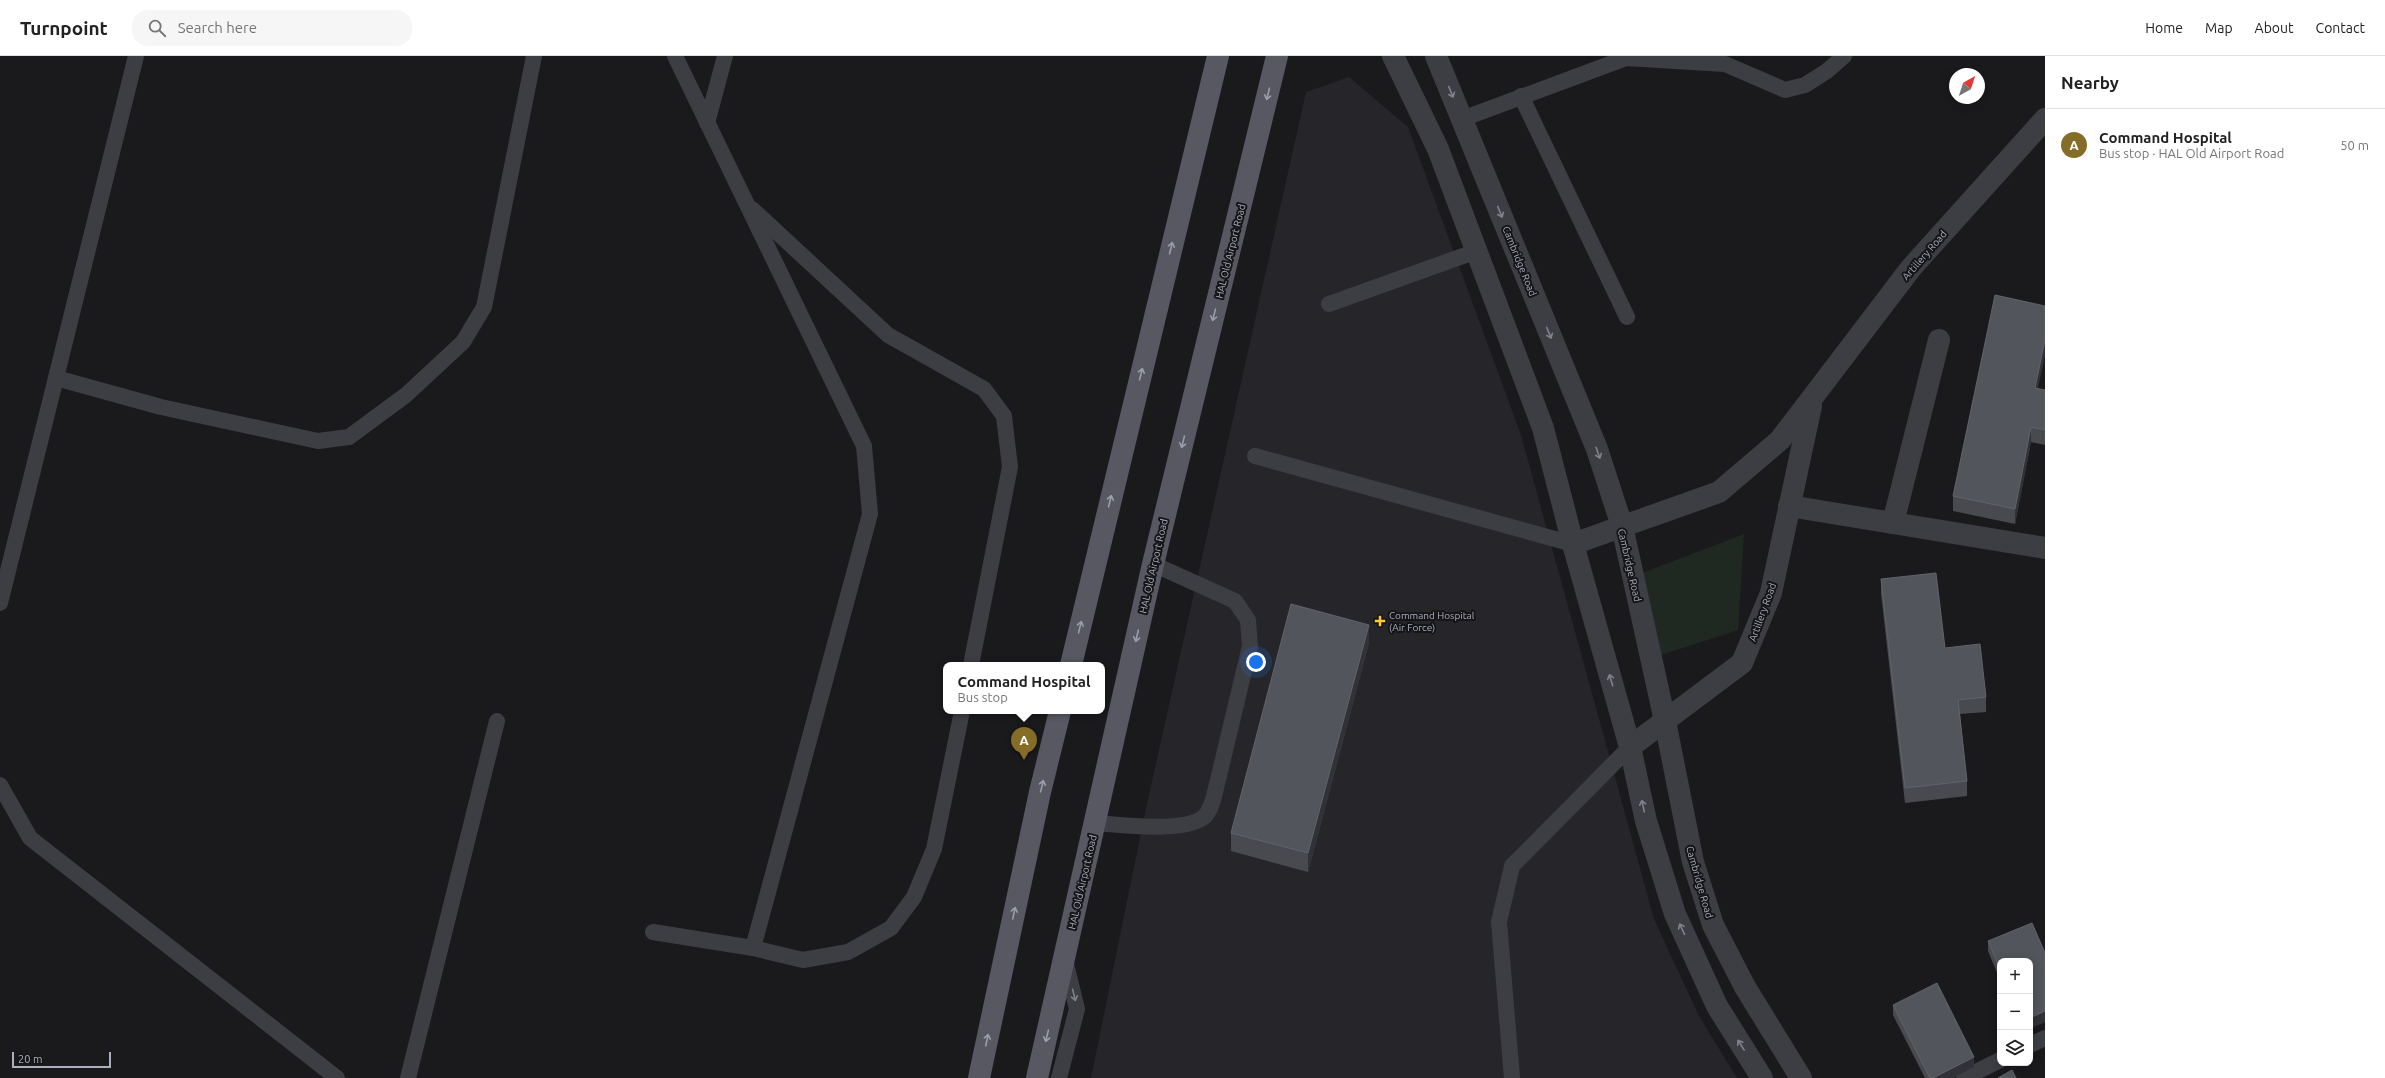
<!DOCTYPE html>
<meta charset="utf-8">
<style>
body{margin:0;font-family:Ubuntu,sans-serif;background:#f6f6f6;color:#222}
.controls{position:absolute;right:12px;bottom:12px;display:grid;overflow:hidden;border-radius:8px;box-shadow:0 2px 10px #0003}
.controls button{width:36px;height:36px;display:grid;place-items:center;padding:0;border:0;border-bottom:1px solid #e0e0e0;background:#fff;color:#222;font:20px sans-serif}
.compass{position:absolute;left:1949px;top:12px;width:36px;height:36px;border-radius:50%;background:#fff;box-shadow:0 2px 10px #0003;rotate:39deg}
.scale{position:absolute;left:12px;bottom:10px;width:99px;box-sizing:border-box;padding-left:4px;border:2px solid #acb0be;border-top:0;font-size:11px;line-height:14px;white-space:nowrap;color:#acb0be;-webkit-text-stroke:3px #151518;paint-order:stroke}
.you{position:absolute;left:1256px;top:606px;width:14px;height:14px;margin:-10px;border:3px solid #fff;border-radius:50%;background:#1a73e8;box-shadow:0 0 0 6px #1a73e833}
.badge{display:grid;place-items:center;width:26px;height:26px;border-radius:50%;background:#856d28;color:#fff;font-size:13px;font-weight:700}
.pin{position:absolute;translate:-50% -33px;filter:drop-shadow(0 1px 2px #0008)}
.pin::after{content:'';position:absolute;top:21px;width:14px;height:12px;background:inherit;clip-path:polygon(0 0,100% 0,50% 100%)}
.popup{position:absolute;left:943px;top:606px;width:162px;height:52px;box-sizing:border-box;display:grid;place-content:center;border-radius:8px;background:#fff;filter:drop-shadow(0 1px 3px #0005);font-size:13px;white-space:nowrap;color:#767676}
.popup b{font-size:15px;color:#222}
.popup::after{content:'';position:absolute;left:50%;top:100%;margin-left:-8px;border:8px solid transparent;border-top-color:#fff}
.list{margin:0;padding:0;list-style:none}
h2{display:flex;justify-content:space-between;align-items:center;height:52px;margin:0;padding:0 16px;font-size:17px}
h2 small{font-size:13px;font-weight:400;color:#767676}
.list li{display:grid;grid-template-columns:26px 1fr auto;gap:12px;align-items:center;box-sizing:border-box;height:72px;padding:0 16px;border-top:1px solid #e0e0e0}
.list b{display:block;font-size:15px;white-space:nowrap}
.list p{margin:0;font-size:13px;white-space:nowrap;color:#767676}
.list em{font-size:13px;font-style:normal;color:#767676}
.icon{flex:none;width:22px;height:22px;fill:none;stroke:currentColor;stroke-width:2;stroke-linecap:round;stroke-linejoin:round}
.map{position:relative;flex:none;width:2045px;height:1022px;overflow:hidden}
header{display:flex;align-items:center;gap:24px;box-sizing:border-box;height:56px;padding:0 20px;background:#fff;border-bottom:1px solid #e0e0e0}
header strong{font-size:19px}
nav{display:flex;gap:22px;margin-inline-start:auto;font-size:14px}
.search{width:280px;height:36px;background:#f6f6f6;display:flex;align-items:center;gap:10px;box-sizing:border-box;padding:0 14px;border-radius:16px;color:#767676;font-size:15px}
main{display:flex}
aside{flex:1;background:#fff}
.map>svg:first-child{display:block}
.built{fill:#26262a}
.green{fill:#1f2922}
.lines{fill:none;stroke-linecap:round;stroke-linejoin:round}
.service{stroke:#3d3d44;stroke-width:16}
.minor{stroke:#3d3d44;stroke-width:22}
.tertiary{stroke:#3d3d44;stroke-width:22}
.primary{stroke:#575862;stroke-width:22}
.wall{fill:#484a50}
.shaded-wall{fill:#313237}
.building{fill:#53555c;stroke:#61636b}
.oneway{stroke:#80828d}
.oneway2{stroke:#9b9eac}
.poi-dot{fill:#ffc930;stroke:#151518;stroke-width:1.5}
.labels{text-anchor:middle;stroke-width:4;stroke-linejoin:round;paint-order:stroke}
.street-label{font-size:10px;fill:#acb0be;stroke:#151518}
.poi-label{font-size:10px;fill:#acb0be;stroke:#151518;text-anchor:start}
</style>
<header>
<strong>Turnpoint</strong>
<div class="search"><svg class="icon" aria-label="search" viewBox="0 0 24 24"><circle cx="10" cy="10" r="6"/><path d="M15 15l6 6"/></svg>Search here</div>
<nav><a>Home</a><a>Map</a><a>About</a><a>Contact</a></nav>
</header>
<main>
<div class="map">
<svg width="2045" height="1022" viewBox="0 0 2045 1022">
<rect width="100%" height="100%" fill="#1a1a1d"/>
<path class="built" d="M1349 21 1408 71 1521 379 1654 863 1699 960 1737 1022H1091L1146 752 1306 36Z"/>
<path class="green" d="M1744 478 1738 574 1649 603 1632 521Z"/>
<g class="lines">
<g class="service">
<path d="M675 0 864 390 870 458 753 892"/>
<path d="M1521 40 1627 261"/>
<path d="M1462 63 1626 2 1725 8 1785 34 1805 29 1827 15 1844 0"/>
<path d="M707 67 725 0"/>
<path d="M752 153 888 279 984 333 1004 360 1010 411 971 609"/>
<path d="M1329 248 1477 195"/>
<path d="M56 322 161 351 318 385 349 381 406 339 463 286 484 251 534 0"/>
<path d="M1255 400 1573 488"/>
<path d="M0 547 136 0"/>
<path d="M0 729 30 782 337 1022"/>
<path d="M1095 767C1120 769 1185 777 1204 761 1213 753 1215 734 1218 724L1250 590 1248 564 1235 545 1153 508"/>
<path d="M653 876 753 892 803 904 848 896 891 872 914 841 934 793 962 655"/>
<path d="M2030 989 2045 982"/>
<path d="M408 1022 497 665"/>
<path d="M1059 1022 1077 953 1065 904"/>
<path d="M1512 1022 1499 866 1512 810 1630 691"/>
<path d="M1964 1022 2000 1004"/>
</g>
<g class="minor">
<path d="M1789 450 2045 492"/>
<path d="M1893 467 1939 284"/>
<path d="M1573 488 1719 436 1780 384 1911 212 2045 63"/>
<path d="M1630 691 1742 607 1771 537 1811 350"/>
</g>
<g class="tertiary">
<path d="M1393 0 1438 93 1543 372 1573 488 1630 691 1646 765 1675 858 1717 950 1762 1022"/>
<path d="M1436 0 1597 393 1622 470 1665 665 1693 806 1713 869 1745 931 1801 1022"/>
</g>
<g class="primary">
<path d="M1071 609 1218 0"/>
<path d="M979 1022 1040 736 1060 655"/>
<path d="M1037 1022 1153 508 1277 0"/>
</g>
</g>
<g class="wall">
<path d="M2038 333 2045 334V389L2031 386 2015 468 1953 455V440Z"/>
<path d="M1881 523 1945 592 1986 641V656L1960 658 1967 725V740L1905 747 1881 538Z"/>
<path d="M1369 587 1308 816 1231 795V777Z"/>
<path d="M1988 885 2045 897V966L2030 972 2000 905V924L1988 895Z"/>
<path d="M1893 949 1974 1011 1953 1022H1925L1893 959Z"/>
</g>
<g class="shaded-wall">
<path d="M2045 284V299L2035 347V332Z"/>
<path d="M2031 371V386L2015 468V453Z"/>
<path d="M1369 569V587L1308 816V797Z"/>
<path d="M2045 955V966L2030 972V962Z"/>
<path d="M1974 1001V1011L1953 1022H1933Z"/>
</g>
<g class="building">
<path d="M1995 239 2045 250V284L2035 332 2045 334V374L2031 371 2015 453 1953 440Z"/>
<path d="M1936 517 1945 592 1980 588 1986 641 1958 644 1967 725 1905 732 1881 523Z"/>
<path d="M1291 548 1369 569 1308 797 1231 777Z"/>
<path d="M2032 867 2045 897V955L2030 962V905H2000V913L1988 885Z"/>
<path d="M1937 927 1974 1001 1933 1022H1930L1893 949Z"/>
<path d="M2012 1014 2016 1022H1998Z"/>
</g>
<defs><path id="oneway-shaft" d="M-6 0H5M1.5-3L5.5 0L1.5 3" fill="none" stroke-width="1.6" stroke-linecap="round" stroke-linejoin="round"/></defs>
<g class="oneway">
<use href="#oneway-shaft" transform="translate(1451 36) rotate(68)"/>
<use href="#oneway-shaft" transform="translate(1500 156) rotate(68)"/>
<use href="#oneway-shaft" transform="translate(1549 277) rotate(68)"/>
<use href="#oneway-shaft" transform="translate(1598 397) rotate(71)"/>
<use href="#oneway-shaft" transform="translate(1611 624) rotate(-106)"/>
<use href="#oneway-shaft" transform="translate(1643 750) rotate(-102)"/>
<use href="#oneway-shaft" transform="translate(1682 873) rotate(-115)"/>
<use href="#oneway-shaft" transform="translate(1074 939) rotate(76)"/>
<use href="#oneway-shaft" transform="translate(1741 989) rotate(-122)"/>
</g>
<g class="oneway2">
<use href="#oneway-shaft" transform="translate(1268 38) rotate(104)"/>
<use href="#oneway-shaft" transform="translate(1171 192) rotate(-76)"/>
<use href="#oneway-shaft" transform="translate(1214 259) rotate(104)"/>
<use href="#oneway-shaft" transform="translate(1141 318) rotate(-76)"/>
<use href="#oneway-shaft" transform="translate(1183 386) rotate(104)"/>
<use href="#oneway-shaft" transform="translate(1110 445) rotate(-76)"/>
<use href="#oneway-shaft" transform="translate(1080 571) rotate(-76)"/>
<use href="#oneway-shaft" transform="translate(1137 580) rotate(103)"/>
<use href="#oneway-shaft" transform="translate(1042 730) rotate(-76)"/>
<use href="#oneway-shaft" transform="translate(1014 857) rotate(-78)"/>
<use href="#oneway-shaft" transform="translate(1047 980) rotate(103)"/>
<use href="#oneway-shaft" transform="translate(987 984) rotate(-78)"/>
</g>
<path class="poi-dot" d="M1378 559h4v4h4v4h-4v4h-4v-4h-4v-4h4z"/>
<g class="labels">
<g class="street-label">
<text transform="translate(1230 195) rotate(-76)" y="4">HAL Old Airport Road</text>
<text transform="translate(1924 199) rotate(-49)" y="4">Artillery Road</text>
<text transform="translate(1520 205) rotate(68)" y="4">Cambridge Road</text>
<text transform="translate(1630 509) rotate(77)" y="4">Cambridge Road</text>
<text transform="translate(1153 510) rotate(-77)" y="4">HAL Old Airport Road</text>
<text transform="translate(1762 556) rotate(-70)" y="4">Artillery Road</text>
<text transform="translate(1082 826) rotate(-77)" y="4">HAL Old Airport Road</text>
<text transform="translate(1700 826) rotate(74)" y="4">Cambridge Road</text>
</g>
<g class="poi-label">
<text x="1389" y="563">Command Hospital<tspan x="1389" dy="12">(Air Force)</tspan></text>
</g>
</g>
</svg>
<div class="controls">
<button>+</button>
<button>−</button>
<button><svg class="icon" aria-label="layers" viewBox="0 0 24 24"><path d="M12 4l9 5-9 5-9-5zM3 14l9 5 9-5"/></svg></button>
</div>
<svg class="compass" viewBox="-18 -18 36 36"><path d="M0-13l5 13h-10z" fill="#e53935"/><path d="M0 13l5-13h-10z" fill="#767676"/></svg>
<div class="scale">20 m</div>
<div class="you"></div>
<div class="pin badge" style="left:1024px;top:704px">A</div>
<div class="popup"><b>Command Hospital</b>Bus stop</div>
</div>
<aside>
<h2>Nearby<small></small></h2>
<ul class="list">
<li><span class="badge">A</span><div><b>Command Hospital</b><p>Bus stop · HAL Old Airport Road</p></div><em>50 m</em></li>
</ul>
</aside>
</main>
